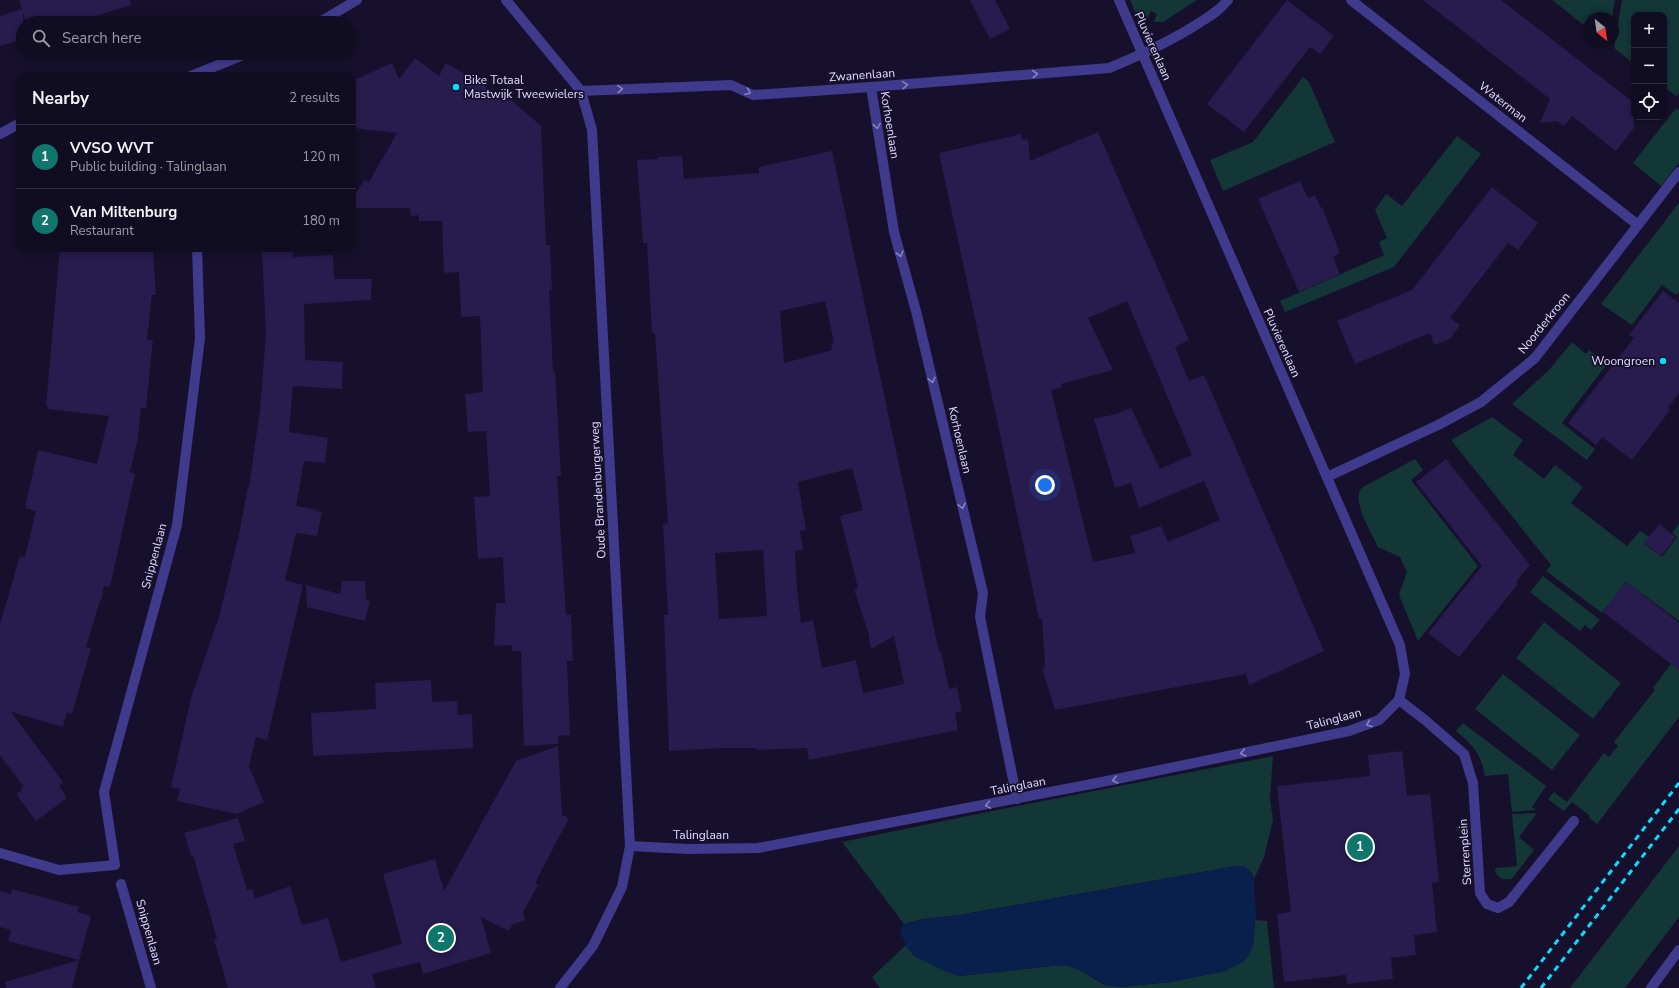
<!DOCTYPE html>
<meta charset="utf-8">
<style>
body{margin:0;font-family:"Nunito Sans",sans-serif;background:#1e1a2e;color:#f1f3f6}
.controls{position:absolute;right:12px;top:12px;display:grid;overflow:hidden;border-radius:8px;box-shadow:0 2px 6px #0003}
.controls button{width:36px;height:36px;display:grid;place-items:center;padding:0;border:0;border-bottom:1px solid #302c3f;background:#100c21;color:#f1f3f6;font:20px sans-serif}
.compass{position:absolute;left:1583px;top:12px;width:36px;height:36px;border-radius:50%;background:#100c21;box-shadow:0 2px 6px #0003;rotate:151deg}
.you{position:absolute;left:1045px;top:485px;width:14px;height:14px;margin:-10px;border:3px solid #fff;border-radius:50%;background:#1a73e8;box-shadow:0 0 0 6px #1a73e833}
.badge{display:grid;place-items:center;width:26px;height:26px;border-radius:50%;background:#0f766e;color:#fff;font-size:13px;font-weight:700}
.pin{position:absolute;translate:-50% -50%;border:2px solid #fff;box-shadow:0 1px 4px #0006}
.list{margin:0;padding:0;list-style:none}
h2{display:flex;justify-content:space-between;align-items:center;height:52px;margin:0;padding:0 16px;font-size:17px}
h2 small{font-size:13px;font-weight:400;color:#9c9ba5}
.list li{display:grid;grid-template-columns:26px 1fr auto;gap:12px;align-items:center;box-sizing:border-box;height:64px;padding:0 16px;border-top:1px solid #302c3f}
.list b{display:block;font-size:15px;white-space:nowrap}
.list p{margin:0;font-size:13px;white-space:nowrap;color:#9c9ba5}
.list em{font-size:13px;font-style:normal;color:#9c9ba5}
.icon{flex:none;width:22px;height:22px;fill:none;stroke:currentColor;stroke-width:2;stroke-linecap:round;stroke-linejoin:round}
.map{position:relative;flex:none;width:1679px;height:988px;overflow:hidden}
.search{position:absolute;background:#100c21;box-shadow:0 2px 6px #0003;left:16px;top:16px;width:340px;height:44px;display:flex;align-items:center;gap:10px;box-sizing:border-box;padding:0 14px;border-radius:22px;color:#9c9ba5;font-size:15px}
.panel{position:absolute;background:#100c21;box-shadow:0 2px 6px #0003;left:16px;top:72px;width:340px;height:180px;border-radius:12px}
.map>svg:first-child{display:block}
.green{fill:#133636}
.water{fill:#091f4c}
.building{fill:#281b4d;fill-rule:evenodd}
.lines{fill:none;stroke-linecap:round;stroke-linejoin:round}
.minor{stroke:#403a8c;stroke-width:10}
.rail{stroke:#07dcff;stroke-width:3;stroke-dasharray:6 5;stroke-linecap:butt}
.oneway{stroke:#8882c0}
.poi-dot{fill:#07dcff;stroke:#16102c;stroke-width:1.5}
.labels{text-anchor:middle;stroke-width:3.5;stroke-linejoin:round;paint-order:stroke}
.street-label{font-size:12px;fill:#e0dbff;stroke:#16102c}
.poi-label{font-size:12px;fill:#e0dbff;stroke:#16102c;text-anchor:start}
</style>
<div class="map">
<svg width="1679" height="988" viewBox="0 0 1679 988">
<rect width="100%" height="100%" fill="#16102c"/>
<g class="green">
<path d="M1130 0H1197L1163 22H1154L1157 14 1151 11 1147 19 1145 14 1138 18Z"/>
<path d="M1552 0H1615L1612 18H1589V29Z"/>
<path d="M1622 0H1679V93L1676 96 1664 87V15H1634V64L1614 48Z"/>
<path d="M1303 77 1309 82 1335 142 1223 191 1210 160 1253 142Z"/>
<path d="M1676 108 1679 110V163L1661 186 1633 163Z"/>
<path d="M1457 136 1481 154 1394 267 1285 312 1280 301 1384 255 1379 242 1387 238 1375 210 1386 194 1402 206Z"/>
<path d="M1679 203V292L1676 295 1662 285 1632 325 1601 304Z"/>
<path d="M1572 342 1586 354 1589 350 1607 364 1562 423 1595 449 1587 460 1512 404 1549 370Z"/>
<path d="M1492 417 1523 440 1513 455 1544 479 1555 465 1583 487 1571 503 1627 546 1640 531 1649 537 1644 544 1662 557 1677 537 1672 533 1679 524V621L1626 582 1602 613 1546 571 1551 565 1451 440Z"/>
<path d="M1415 459 1423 470 1411 480 1478 566 1418 641 1399 595 1407 572 1400 557 1378 547C1372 534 1349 497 1363 487Z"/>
<path d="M1543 576 1600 620 1591 630 1585 625 1580 631 1530 592Z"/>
<path d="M1544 622 1621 683 1593 719 1516 658Z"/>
<path d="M1679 653V717L1597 824 1589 818 1590 816 1572 802 1564 811 1548 799 1554 792 1567 802 1604 753 1609 757 1618 746 1614 742 1655 690 1653 688Z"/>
<path d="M1503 674 1580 735 1552 770 1475 709Z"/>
<path d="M1463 723 1546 786 1532 807 1536 810 1512 812 1508 774 1485 776C1481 754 1473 745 1456 731Z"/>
<path d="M1273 756 1270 798 1273 820 1264 857 1254 879 1251 872 1236 866 959 915 923 919 904 924 842 842 987 812Z"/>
<path d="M1537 813 1519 837 1534 850 1514 876 1511 879H1502L1497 875 1495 871 1496 868 1517 866 1512 814Z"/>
<path d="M1679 846V917L1625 988H1570Z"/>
<path d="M1255 920 1267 921 1274 988H880L872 977 906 945 914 956 959 976 1052 966H1069L1080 970 1103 984 1120 987 1170 982 1225 971 1253 946Z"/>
</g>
<path class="water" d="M1236 866H1245L1251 872 1254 879 1256 914 1253 946 1249 955 1243 962 1225 971 1170 982 1120 987 1109 986 1080 970 1069 966H1052L959 976 944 971 914 956 906 945 900 931 904 924 923 919 959 915Z"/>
<g class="building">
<path d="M19 0H130L131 5 73 23H26L23 12V39L0 46V16L22 9Z"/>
<path d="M970 0H995L1010 29 990 39Z"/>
<path d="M1287 0 1334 36 1320 54 1310 47 1244 132 1207 104Z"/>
<path d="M1423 0H1501L1634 103V128L1616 151 1572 116 1564 126 1557 121 1540 123 1550 99Z"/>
<path d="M415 58 439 76 446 63 509 101 510 99 541 126 546 245H550L552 290H549L551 330 553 372H555L561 476H557L566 615H571L573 661H567L570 735 558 736V744L524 746 521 651H512V645L494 646 496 603H505L503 557 478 559 474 497 490 496 486 431 468 432 465 394 483 392 480 316 461 317 459 272 444 273 442 221H419V215L411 216 410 208H352V200L364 180 369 182 397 133 352 128V81L392 63 399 79Z"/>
<path d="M1098 132 1189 340 1175 347 1189 381 1204 375 1324 651 1249 685 1246 674 1055 710 1042 668 1045 667 1042 618 1039 619 994 406 939 153 1021 134 1022 140 1028 139 1030 161ZM1127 301 1192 455 1160 469 1131 408 1116 414 1094 419 1115 488 1131 483 1139 508 1204 481 1220 520 1168 542 1161 526 1130 536 1135 553 1093 562 1051 390 1062 387 1061 384 1113 370 1088 318Z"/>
<path d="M832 151 939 652 941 651 949 689 957 687 962 711 955 713 958 730 809 760 807 748 757 750V748H722L669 751 664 615H668L663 524 668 523 655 333H652L647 243H643L637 160 658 159V157L682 156 684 179 759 173V167ZM825 301 834 343 831 344 832 350 784 363 780 311ZM852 468 863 510 840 516 858 588 854 589 868 632 871 649 894 636 904 684 863 693 856 660 822 668 813 620 801 623 797 588 795 551 803 550 800 531 806 530 798 482ZM763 550 767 616 719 619 715 553Z"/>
<path d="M1300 181 1308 198 1315 195 1321 208 1322 207 1340 253 1333 257 1340 274 1299 292 1258 199Z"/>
<path d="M1492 187 1538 223 1518 250 1508 243 1450 318 1460 325 1450 339 1434 345 1430 333 1355 364 1337 321 1412 290Z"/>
<path d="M60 248H153L156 295H152L147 340H153L146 408H141L138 438 130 472 135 474 110 587 104 586 101 602 100 601 86 647 91 648 72 714 67 712 63 727 11 712 63 782 59 786 67 798 36 821 16 794 23 789 21 787 23 786 0 755V624L20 556 25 557 36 511 25 508 38 450 97 464 109 416 48 409V407L46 406Z"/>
<path d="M262 248H292L293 257 333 255 334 279H372L371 300 304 304 305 360 343 362 342 389 293 386 289 432 328 438 325 463 304 461 296 506 317 510 316 511 322 512 317 536 296 533 285 580 303 585 267 740 256 737 249 766 264 802 237 814 177 801 180 789 171 787 191 698 219 617 239 534 248 487H249L260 410 266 334Z"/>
<path d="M1663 291 1679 303V393L1668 408 1670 410 1632 460 1602 437 1596 445 1568 423 1634 338 1629 335Z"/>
<path d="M1446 459 1530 565 1516 582 1518 584 1459 657 1428 633 1482 566 1416 482Z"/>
<path d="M1659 524 1676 537 1661 556 1644 543Z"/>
<path d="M342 581H365L366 600 370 601 365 621 307 607 306 585 340 594Z"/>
<path d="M1626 582 1679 623V670L1603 612Z"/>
<path d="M431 680 432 702 457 701 458 715 472 714 473 748 313 756 311 713 376 709 375 683Z"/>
<path d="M558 746 562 815 569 818 535 883 538 885 523 912 525 920 512 925 509 931 481 917 491 953 423 974 420 962 372 974 376 988H228L214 940 217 939 193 855H191L184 833 238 818 245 841 233 844 247 890 252 889 255 899 290 886 302 925 328 918 341 962 402 944 383 874 435 859 444 891 516 761Z"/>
<path d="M1402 751 1407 796 1430 794 1439 882 1432 883 1437 932 1414 935 1416 955 1391 958 1393 979 1347 984 1346 975 1284 982 1277 914 1291 912 1277 786 1370 776 1368 755Z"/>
<path d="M12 889 79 907 77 912 91 916 79 960 8 941 11 930 0 927V891L11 894Z"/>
<path d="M79 960 72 988H6L5 982Z"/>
</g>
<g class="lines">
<g class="minor">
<path d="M506 0 581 91 592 130 630 846 622 887 593 946 560 988"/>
<path d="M1119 0 1400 645 1405 674 1399 700"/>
<path d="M1351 0 1638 225"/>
<path d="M318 23 357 0"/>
<path d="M191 76 248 53"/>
<path d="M871 87 894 232 916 311 983 593 980 617 1017 799"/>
<path d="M581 91 731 85 753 95 871 87 1109 68C1141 55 1171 41 1199 23 1210 16 1220 10 1228 0"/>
<path d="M0 134 20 123"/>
<path d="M1327 477 1438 425 1481 402 1535 358 1679 172"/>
<path d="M1399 700 1425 720 1464 754 1473 783 1480 893 1487 904 1498 908 1509 902 1574 821"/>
<path d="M630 846 688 849 758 848 1102 782 1349 731 1379 720 1399 700"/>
<path d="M0 853 59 870 115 865 104 792 177 525 200 338 197 248"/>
<path d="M121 884 151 988"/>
<path d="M1651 988 1679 950"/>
</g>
<g class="rail">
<path d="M1521 988 1679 783"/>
<path d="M1541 988 1679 809"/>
</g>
</g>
<defs><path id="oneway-chevron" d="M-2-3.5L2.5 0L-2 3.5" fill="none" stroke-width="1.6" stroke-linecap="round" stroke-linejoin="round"/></defs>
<g class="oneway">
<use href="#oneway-chevron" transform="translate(1035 74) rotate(-5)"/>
<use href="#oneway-chevron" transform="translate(905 85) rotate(-5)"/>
<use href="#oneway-chevron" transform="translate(620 89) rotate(-2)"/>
<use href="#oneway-chevron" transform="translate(748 92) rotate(21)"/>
<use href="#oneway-chevron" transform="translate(877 126) rotate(81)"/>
<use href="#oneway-chevron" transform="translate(900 254) rotate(75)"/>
<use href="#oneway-chevron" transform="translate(932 380) rotate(77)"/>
<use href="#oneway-chevron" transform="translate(962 506) rotate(77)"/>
<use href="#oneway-chevron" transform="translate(1369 724) rotate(159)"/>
<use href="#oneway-chevron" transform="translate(1243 753) rotate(168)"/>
<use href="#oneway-chevron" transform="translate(1115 780) rotate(168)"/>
<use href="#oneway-chevron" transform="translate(988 805) rotate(170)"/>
</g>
<g class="poi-dot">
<circle cx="456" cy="87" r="4"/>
<circle cx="1663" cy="361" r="4"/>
</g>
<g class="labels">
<g class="street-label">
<text transform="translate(1153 46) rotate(66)" y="4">Pluvierenlaan</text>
<text transform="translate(862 75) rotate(-4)" y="4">Zwanenlaan</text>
<text transform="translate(1503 102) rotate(38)" y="4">Waterman</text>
<text transform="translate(890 125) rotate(81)" y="4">Korhoenlaan</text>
<text transform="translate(1544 323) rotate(-51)" y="4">Noorderkroon</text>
<text transform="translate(1282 343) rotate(66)" y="4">Pluvierenlaan</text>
<text transform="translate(960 440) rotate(77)" y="4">Korhoenlaan</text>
<text transform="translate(598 490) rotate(-93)" y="4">Oude Brandenburgerweg</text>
<text transform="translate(154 556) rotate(-75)" y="4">Snippenlaan</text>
<text transform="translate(1334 719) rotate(-15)" y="4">Talinglaan</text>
<text transform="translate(1018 786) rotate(-11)" y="4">Talinglaan</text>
<text x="701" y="839">Talinglaan</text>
<text transform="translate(1465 852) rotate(-94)" y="4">Sterrenplein</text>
<text transform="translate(149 932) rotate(74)" y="4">Snippenlaan</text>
</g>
<g class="poi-label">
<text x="464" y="84">Bike Totaal<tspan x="464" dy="14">Mastwijk Tweewielers</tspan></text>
<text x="1655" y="365" text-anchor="end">Woongroen</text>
</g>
</g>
</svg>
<div class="controls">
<button>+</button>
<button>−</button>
<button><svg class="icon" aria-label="locate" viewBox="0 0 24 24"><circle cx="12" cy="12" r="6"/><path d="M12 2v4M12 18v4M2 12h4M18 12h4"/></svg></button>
</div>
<svg class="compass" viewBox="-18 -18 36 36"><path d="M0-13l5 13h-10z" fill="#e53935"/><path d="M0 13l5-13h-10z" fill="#9c9ba5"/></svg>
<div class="you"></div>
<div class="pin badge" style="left:1360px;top:847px">1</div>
<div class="pin badge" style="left:441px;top:938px">2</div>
<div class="search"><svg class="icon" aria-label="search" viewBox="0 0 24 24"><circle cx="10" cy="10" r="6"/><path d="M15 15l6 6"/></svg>Search here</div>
<section class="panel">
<h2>Nearby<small>2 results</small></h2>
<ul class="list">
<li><span class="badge">1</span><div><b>VVSO WVT</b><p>Public building · Talinglaan</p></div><em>120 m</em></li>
<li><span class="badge">2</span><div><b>Van Miltenburg</b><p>Restaurant</p></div><em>180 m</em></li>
</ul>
</section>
</div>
